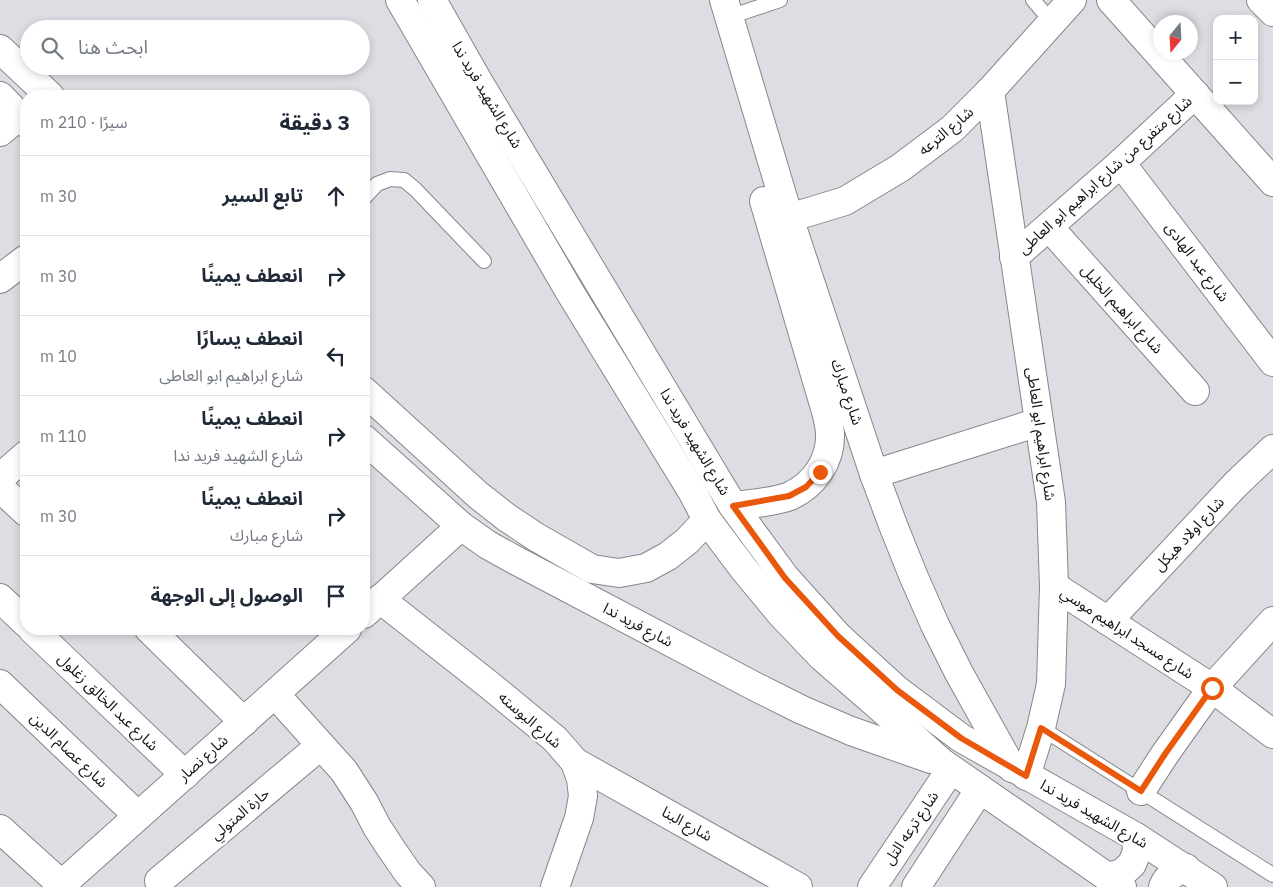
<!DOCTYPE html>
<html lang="ar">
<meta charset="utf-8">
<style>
body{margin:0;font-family:"IBM Plex Sans","Noto Sans Arabic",sans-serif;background:#f2f2f3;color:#1f2937;direction:rtl}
.controls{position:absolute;right:15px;top:15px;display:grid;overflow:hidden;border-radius:10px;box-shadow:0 2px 8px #0003}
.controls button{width:45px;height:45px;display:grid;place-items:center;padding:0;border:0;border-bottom:1px solid #e0e1e3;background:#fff;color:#1f2937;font:25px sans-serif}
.compass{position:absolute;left:1153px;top:15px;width:45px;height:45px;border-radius:50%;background:#fff;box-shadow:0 2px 8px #0003;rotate:198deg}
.stop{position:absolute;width:15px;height:15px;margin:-11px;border:4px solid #ea580c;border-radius:50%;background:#fff}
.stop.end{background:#ea580c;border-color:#fff;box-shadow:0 1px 5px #0008}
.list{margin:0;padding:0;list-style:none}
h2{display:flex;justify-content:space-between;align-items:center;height:65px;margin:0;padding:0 20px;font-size:21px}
h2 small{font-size:16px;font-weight:400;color:#747a83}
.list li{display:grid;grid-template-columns:32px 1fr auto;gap:15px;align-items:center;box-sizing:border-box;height:80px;padding:0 20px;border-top:1px solid #e0e1e3}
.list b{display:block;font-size:19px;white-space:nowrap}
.list p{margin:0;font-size:16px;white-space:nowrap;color:#747a83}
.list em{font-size:16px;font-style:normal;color:#747a83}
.icon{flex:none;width:28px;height:28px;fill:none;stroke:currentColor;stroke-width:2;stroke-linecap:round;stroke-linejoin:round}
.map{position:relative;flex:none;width:1273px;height:887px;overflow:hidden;direction:ltr}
.search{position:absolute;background:#fff;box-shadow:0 2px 8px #0003;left:20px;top:20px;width:350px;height:55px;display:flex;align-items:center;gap:12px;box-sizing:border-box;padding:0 18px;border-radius:28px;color:#747a83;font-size:19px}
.panel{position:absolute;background:#fff;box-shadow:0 2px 8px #0003;left:20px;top:90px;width:350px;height:545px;border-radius:20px;direction:rtl}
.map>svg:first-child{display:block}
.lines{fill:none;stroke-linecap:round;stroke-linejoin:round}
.service-casing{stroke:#85868a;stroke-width:16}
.minor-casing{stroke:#85868a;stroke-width:30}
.secondary-casing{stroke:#85868a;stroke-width:30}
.service{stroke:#fff;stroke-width:14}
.minor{stroke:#fff;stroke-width:28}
.secondary{stroke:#fff;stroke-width:28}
.route{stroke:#ea580c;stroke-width:6}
.labels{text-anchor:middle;stroke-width:5;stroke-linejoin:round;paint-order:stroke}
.street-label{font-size:15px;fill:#161618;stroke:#fff}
</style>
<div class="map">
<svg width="1273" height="887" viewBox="0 0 1273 887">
<rect width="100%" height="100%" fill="#dddee3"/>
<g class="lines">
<defs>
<g id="service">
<path d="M1033 0 1052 22"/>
<path d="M729 17 780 0"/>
<path d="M364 198 377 184 390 179 404 180 415 189 484 261"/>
<path d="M1041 728 1273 875"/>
</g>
<g id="minor">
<path d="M724 0 789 218 874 474 893 525 913 575 935 625 959 673 1012 768"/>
<path d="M1111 0 1273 182"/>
<path d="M1261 0 1273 12"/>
<path d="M990 91 1051 502 1054 586 1051 684 1041 728 1026 776"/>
<path d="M0 132 19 116"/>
<path d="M1121 163 1273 362"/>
<path d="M789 218 845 201 900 168 952 129 990 91 1072 0"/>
<path d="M1049 227 1195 391"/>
<path d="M1014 257 1121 163 1195 94"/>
<path d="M0 279 26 259"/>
<path d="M874 474 1039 422"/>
<path d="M0 478 26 455"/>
<path d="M0 488 26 512"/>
<path d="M733 506C749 504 776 502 790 496 814 485 831 461 830 434 830 428 828 421 827 415L764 201"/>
<path d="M1054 586 1212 688 1273 734"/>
<path d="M0 598 26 623"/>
<path d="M380 599 488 684 555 739 575 762 581 779 583 796 579 818 555 887"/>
<path d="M364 614 461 526"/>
<path d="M1108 621 1235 485 1273 449"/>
<path d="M32 629 185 775"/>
<path d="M149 629 244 722"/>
<path d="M0 684 138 816"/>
<path d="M275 694 344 771 364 802 377 827 392 850 408 873 421 887"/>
<path d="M575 762 798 887"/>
<path d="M1141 791 1165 754 1212 688 1273 621"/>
<path d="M0 829 62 885"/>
<path d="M159 881 320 746"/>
<path d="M59 887 347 629"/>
<path d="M872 887 951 769"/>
<path d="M916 887 980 789"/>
</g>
<g id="secondary">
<path d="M400 0 571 294 693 493 707 520 743 568 781 614 822 657 883 710 941 762 1122 887"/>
<path d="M432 0 478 81 733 506 785 577 838 636 897 690 961 738 1136 837 1213 887"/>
<path d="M0 49 50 96"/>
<path d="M0 96 26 123"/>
<path d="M364 391 478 495 506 517 536 537 592 569 619 573 646 568 668 556 687 541 707 520"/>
<path d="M364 439 461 526 488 545 517 561 754 686 802 710 851 731 931 759"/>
<path d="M1108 877 1122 873 1132 864 1137 851 1136 837"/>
<path d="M1163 887C1167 876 1175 872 1186 868"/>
</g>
</defs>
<use href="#service" class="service-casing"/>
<use href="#minor" class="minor-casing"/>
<use href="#secondary" class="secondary-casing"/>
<use href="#service" class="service"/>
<use href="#minor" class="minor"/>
<use href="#secondary" class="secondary"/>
</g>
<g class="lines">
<path class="route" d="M820 472 806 487 789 496 733 506 785 578 838 636 897 690 961 738 1026 776 1041 728 1141 791 1165 754 1212 688"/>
</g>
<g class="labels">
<g class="street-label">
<text transform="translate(487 95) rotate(59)" y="5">شارع الشهيد فريد ندا</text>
<text transform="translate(946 131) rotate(-40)" y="5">شارع الترعه</text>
<text transform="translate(1105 175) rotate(-42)" y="5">شارع متفرع من شارع ابراهيم ابو العاطى</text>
<text transform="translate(1197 262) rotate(53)" y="5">شارع عبد الهادى</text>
<text transform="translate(1122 309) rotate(48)" y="5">شارع ابراهيم الخليل</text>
<text transform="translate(847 392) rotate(71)" y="5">شارع مبارك</text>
<text transform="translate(1041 434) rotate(82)" y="5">شارع ابراهيم ابو العاطى</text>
<text transform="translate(695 442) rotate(59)" y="5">شارع الشهيد فريد ندا</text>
<text transform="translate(1189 534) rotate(-47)" y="5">شارع اولاد هيكل</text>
<text transform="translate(638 625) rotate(28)" y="5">شارع فريد ندا</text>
<text transform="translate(1127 633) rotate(33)" y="5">شارع مسجد ابراهيم موسي</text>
<text transform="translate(108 702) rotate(44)" y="5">شارع عبد الخالق زغلول</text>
<text transform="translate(530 720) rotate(41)" y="5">شارع البوسته</text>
<text transform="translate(69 750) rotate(44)" y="5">شارع عصام الدين</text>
<text transform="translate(203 758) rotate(-42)" y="5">شارع نصار</text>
<text transform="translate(240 814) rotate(-40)" y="5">حارة المتولي</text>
<text transform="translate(1094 814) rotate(30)" y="5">شارع الشهيد فريد ندا</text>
<text transform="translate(687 824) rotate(29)" y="5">شارع البنا</text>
<text transform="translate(911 828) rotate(-56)" y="5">شارع ترعه التل</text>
</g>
</g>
</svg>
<div class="controls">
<button>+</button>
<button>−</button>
</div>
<svg class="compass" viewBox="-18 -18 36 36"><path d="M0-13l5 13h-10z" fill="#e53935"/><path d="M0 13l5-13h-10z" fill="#747a83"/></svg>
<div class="stop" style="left:1212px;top:688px"></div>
<div class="stop end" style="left:820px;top:472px"></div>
<div class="search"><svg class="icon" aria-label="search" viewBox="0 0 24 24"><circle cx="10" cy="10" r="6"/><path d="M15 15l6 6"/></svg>ابحث هنا</div>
<section class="panel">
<h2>3 دقيقة<small>سيرًا · 210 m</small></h2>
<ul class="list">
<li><svg class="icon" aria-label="ahead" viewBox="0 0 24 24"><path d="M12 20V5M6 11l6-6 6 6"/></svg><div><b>تابع السير</b></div><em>30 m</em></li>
<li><svg class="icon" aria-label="right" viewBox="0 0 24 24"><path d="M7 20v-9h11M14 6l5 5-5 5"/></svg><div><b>انعطف يمينًا</b></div><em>30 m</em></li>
<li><svg class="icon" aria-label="left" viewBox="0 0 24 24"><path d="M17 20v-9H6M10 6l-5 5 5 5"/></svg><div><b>انعطف يسارًا</b><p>شارع ابراهيم ابو العاطى</p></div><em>10 m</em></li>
<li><svg class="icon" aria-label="right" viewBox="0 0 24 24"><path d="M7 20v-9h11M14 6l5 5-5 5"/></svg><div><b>انعطف يمينًا</b><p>شارع الشهيد فريد ندا</p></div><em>110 m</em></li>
<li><svg class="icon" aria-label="right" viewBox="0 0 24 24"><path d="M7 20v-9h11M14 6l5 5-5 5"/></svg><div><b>انعطف يمينًا</b><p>شارع مبارك</p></div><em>30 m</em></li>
<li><svg class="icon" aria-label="arrive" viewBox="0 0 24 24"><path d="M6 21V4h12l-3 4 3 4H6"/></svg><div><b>الوصول إلى الوجهة</b></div></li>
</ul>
</section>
</div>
